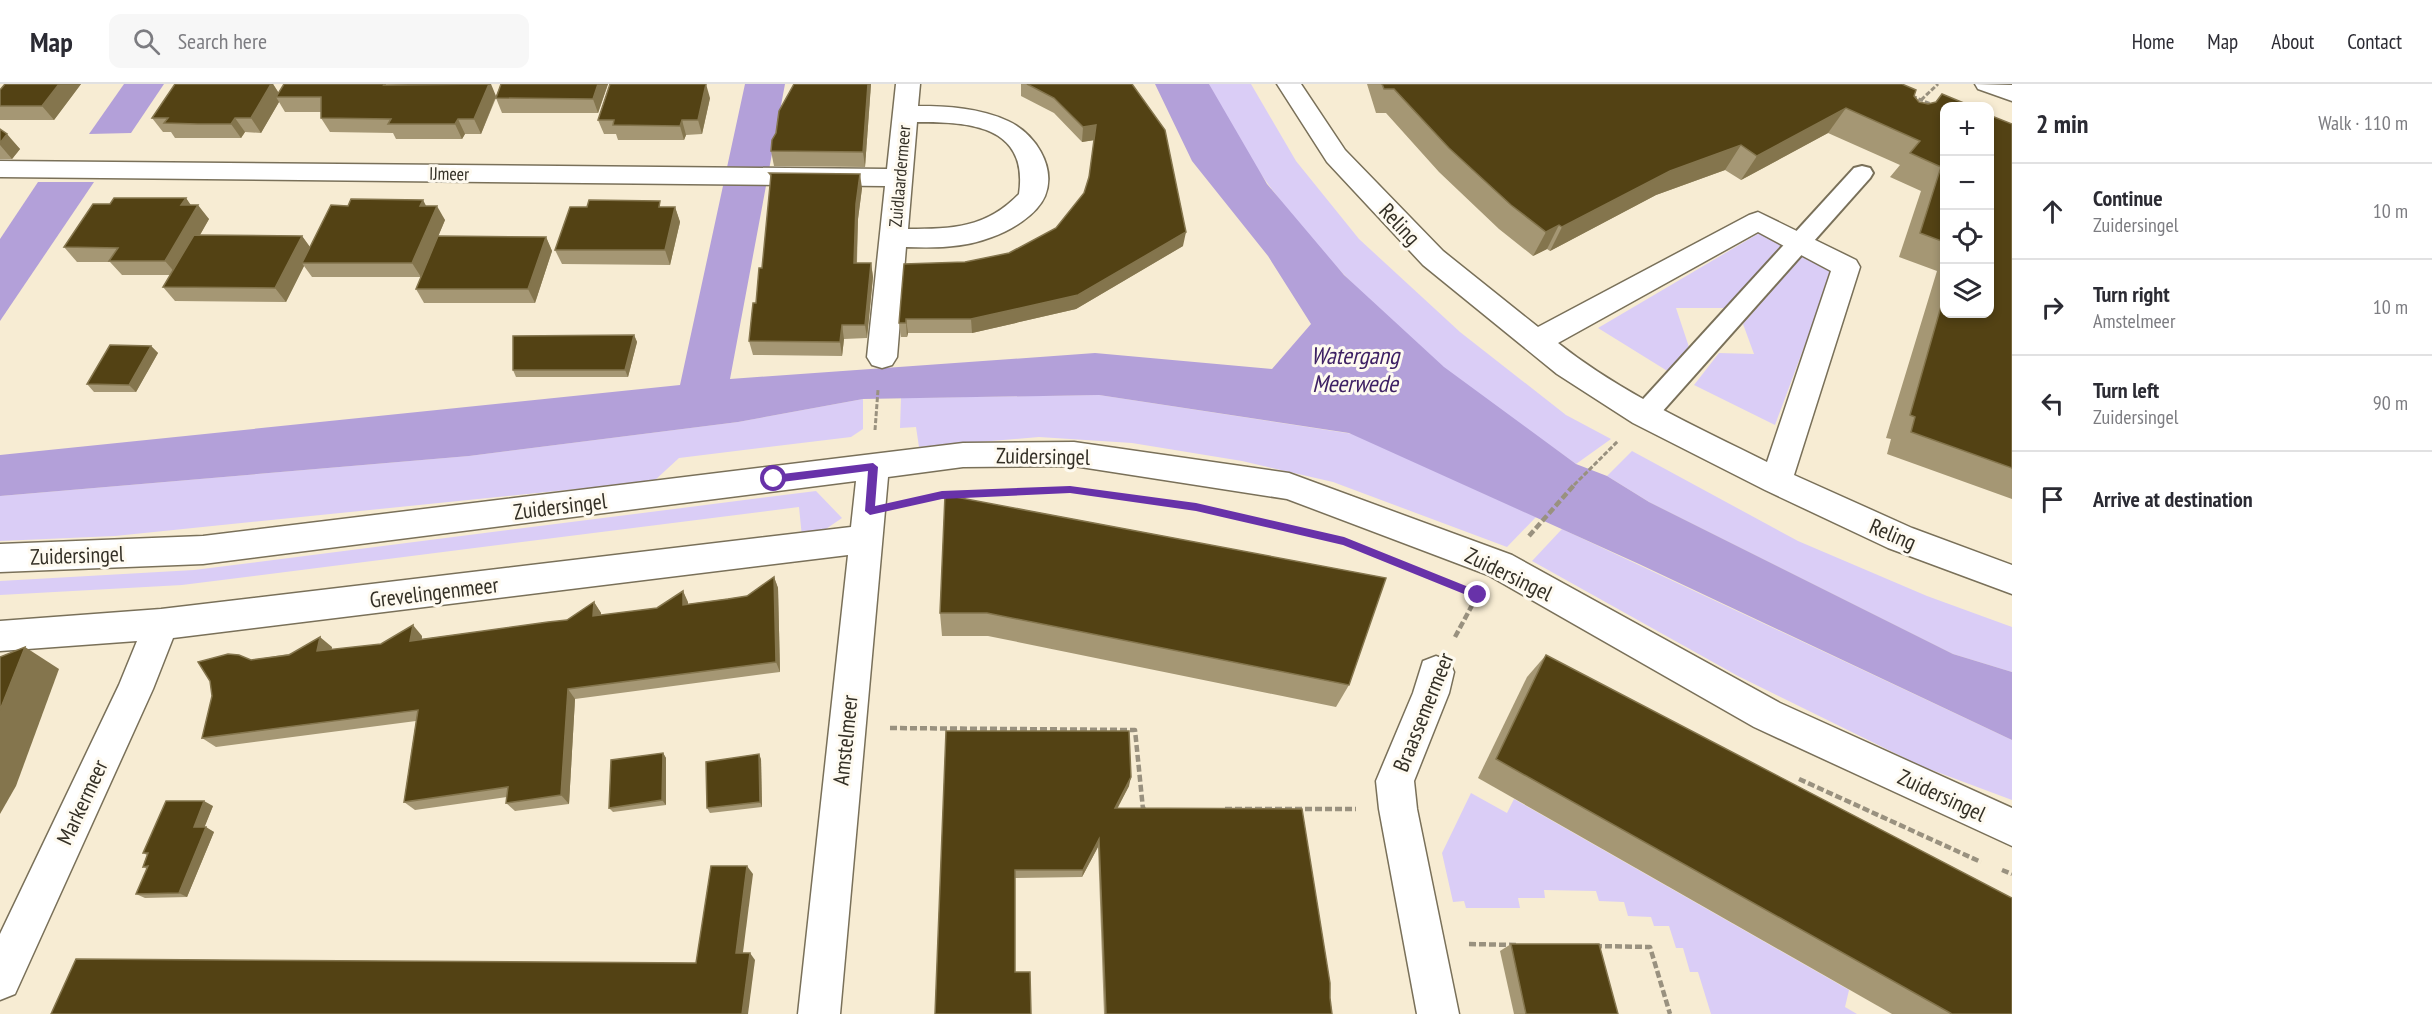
<!DOCTYPE html>
<meta charset="utf-8">
<style>
body{margin:0;font-family:"PT Sans Narrow",sans-serif;background:#f7f7f7;color:#2b2b33}
.controls{position:absolute;right:18px;top:18px;display:grid;overflow:hidden;border-radius:12px;box-shadow:0 3px 9px #0003}
.controls button{width:54px;height:54px;display:grid;place-items:center;padding:0;border:0;border-bottom:2px solid #e1e1e2;background:#fff;color:#2b2b33;font:30px sans-serif}
.stop{position:absolute;width:18px;height:18px;margin:-14px;border:4px solid #6832a9;border-radius:50%;background:#fff}
.stop.end{background:#6832a9;border-color:#fff;box-shadow:0 2px 6px #0008}
.list{margin:0;padding:0;list-style:none}
h2{display:flex;justify-content:space-between;align-items:center;height:78px;margin:0;padding:0 24px;font-size:26px}
h2 small{font-size:20px;font-weight:400;color:#7c7c81}
.list li{display:grid;grid-template-columns:39px 1fr auto;gap:18px;align-items:center;box-sizing:border-box;height:96px;padding:0 24px;border-top:2px solid #e1e1e2}
.list b{display:block;font-size:22px;white-space:nowrap}
.list p{margin:0;font-size:20px;white-space:nowrap;color:#7c7c81}
.list em{font-size:20px;font-style:normal;color:#7c7c81}
.icon{flex:none;width:33px;height:33px;fill:none;stroke:currentColor;stroke-width:2;stroke-linecap:round;stroke-linejoin:round}
.map{position:relative;flex:none;width:2012px;height:930px;overflow:hidden}
header{display:flex;align-items:center;gap:36px;box-sizing:border-box;height:84px;padding:0 30px;background:#fff;border-bottom:2px solid #e1e1e2}
header strong{font-size:28px}
nav{display:flex;gap:33px;margin-inline-start:auto;font-size:21px}
.search{width:420px;height:54px;background:#f7f7f7;display:flex;align-items:center;gap:15px;box-sizing:border-box;padding:0 21px;border-radius:12px;color:#7c7c81;font-size:22px}
main{display:flex}
aside{flex:1;background:#fff}
.map>svg:first-child{display:block}
.green{fill:#dacdf6}
.water{fill:#b3a0d9}
.lines{fill:none;stroke-linecap:round;stroke-linejoin:round}
.pedestrian-casing{stroke:#797059;stroke-width:4}
.minor-casing{stroke:#797059;stroke-width:3}
.path-far1{stroke:#99917f;stroke-width:3;stroke-dasharray:5 2;stroke-linecap:butt}
.path{stroke:#99917f;stroke-width:4.5;stroke-dasharray:7 3;stroke-linecap:butt}
.pedestrian{fill:#fff;fill-rule:evenodd}
.minor{fill:#fff;fill-rule:evenodd}
.wall{fill:#a59774}
.shaded-wall{fill:#84754d}
.building{fill:#534214;stroke:#84754d;stroke-width:1.5}
.route{fill:#6832a9}
.labels{text-anchor:middle;stroke-width:6;stroke-linejoin:round;paint-order:stroke}
.far-street-label{font-size:18px;fill:#343026;stroke:#fefaf0}
.street-label{font-size:22px;fill:#343026;stroke:#fefaf0}
.water-label{font-size:24px;font-style:italic;fill:#3e2164;stroke:#fefaf0}
</style>
<header>
<strong>Map</strong>
<div class="search"><svg class="icon" aria-label="search" viewBox="0 0 24 24"><circle cx="10" cy="10" r="6"/><path d="M15 15l6 6"/></svg>Search here</div>
<nav><a>Home</a><a>Map</a><a>About</a><a>Contact</a></nav>
</header>
<main>
<div class="map">
<svg width="2012" height="930" viewBox="0 0 2012 930">
<rect width="100%" height="100%" fill="#f7ecd3"/>
<g class="green">
<path d="M1209 0H1251L1296 77 1359 155 1460 248 1566 331 1611 355 1576 380C1532 348 1485 318 1443 283 1351 205 1260 111 1209 0Z"/>
<path d="M1761 148 1787 162 1728 224H1676L1690 266 1669 288 1598 244Z"/>
<path d="M1803 171 1832 188 1775 341 1694 301 1719 269 1754 270 1743 240Z"/>
<path d="M1099 311 1353 350 1536 433 1507 463 1333 398 1242 377 1132 359 1039 353 919 363 916 343 900 344 901 314Z"/>
<path d="M863 315V345L851 353 679 374 654 397 115 452 0 457V412L469 372 738 338Z"/>
<path d="M1632 367 1798 457 1927 512 2012 543V588L1953 570 1649 418 1607 392Z"/>
<path d="M816 407 842 434 823 447 802 453 799 423 182 501 0 511V497L194 486Z"/>
<path d="M1562 445 2012 656V716L1921 682 1738 592 1532 477Z"/>
<path d="M1471 709 1507 729 1514 715 1849 906 1845 923 1857 930H1711L1698 888H1690L1683 864H1676L1669 842H1654L1651 833 1628 832 1624 818 1599 817 1596 807 1544 806 1545 814H1518L1520 824H1466L1464 817 1453 818 1442 769Z"/>
</g>
<g class="water">
<path d="M124 0H164L131 49 89 50Z"/>
<path d="M745 0H785L730 295 1095 269 1272 285 1311 240 1268 172 1192 77 1155 0H1209L1267 100 1344 191 1444 283 1576 380 1607 392 1649 418 1953 570 2012 588V656L1639 480 1349 349 1099 311 863 315 738 338 469 372 0 412V371L680 301Z"/>
<path d="M38 98H94L0 237V155Z"/>
</g>
<g class="lines">
<defs>
<path id="pedestrian" d="M1862 82 1870 84 1873 89 1870 94 1653 338 1644 341 1635 338 1631 331 1635 324 1854 84Z"/>
<g id="minor">
<path d="M896 0H920L918 22C948 22 980 24 1008 37 1034 49 1057 82 1045 112 1037 131 1010 147 992 153 964 164 935 164 906 163L897 273 892 281 882 284 872 281 867 273 885 102 0 93V77L887 85ZM917 38C969 38 1029 41 1019 110 986 144 953 145 908 145Z"/>
<path d="M1277 0H1301L1345 66 1443 167 1538 243 1749 131 1758 128 1856 176 1860 183 1794 391 1912 444 2012 481V510L1888 464 1765 406 1633 339 1557 290 1423 181 1327 78ZM1758 148 1831 187 1767 378C1695 342 1621 309 1558 259Z"/>
<path d="M1975 0 2012 1V17L1978 5Z"/>
<path d="M1074 358 1289 389 1512 471 1780 619 2012 724V762L1754 643 1488 491 1287 415 1074 382 963 383 888 393 840 930H798L848 471 173 554 153 605 15 910 0 916V850L119 601 137 557 0 567V537L161 525 851 443 856 397 203 480 0 488V460L203 452 963 359Z"/>
<path d="M1436 572 1449 577 1454 588 1449 609 1414 697 1417 725 1459 930H1417L1379 725 1376 697 1413 609 1423 577Z"/>
</g>
</defs>
<use href="#pedestrian" class="pedestrian-casing"/>
<use href="#minor" class="minor-casing"/>
<g class="path-far1">
<path d="M1912 12 1933 21"/>
<path d="M1921 16 1938 0"/>
<path d="M875 346 878 306"/>
<path d="M1574 401 1618 357"/>
</g>
<g class="path">
<path d="M1529 452 1575 400"/>
<path d="M1455 553 1477 512"/>
<path d="M890 644 1135 646 1143 725H1146"/>
<path d="M1799 695 1981 778"/>
<path d="M1225 725H1356"/>
<path d="M2002 786 2012 790"/>
<path d="M1469 860 1516 861"/>
<path d="M1595 862 1650 863 1670 930"/>
</g>
<use href="#pedestrian" class="pedestrian"/>
<use href="#minor" class="minor"/>
</g>
<g class="wall">
<path d="M5 0H81L54 36H0V6Z"/>
<path d="M273 0 279 9 399 1 496 12 501 0H608L598 29H502L496 14 481 50H465L462 55H396L393 49 330 48 321 34V28H285L279 18 261 49 245 48 241 54H175L171 48H163L152 34Z"/>
<path d="M871 0 865 83 774 82 771 67Z"/>
<path d="M1021 0H1132L1183 162 1076 225 972 249H908L907 253H901L899 239 965 178 1009 169 1056 144 1084 109 1089 93 1094 56 1082 58 1054 29 1021 12Z"/>
<path d="M1367 0H1902L1919 18 1944 22V230L2012 40V415L1887 370 1891 355 1886 354 1937 187 1899 173 1921 107 1890 93 1900 81 1828 49 1741 96 1725 86 1656 111 1550 167 1547 165 1533 172 1499 145 1439 88 1386 29H1376Z"/>
<path d="M710 14 702 50 686 51 684 56H618L616 50H604L598 36Z"/>
<path d="M0 45 20 65 12 75H0Z"/>
<path d="M769 89 862 104 858 135 857 179H871L873 193 867 254 844 255 842 272 753 271 749 257 762 184 771 95Z"/>
<path d="M186 114 190 121 209 135 200 151 302 152 310 163 348 122 423 116 426 122 445 136 421 193H312L304 182 286 218 175 217 163 203 171 191H122L110 178H77L64 163 110 120Z"/>
<path d="M662 123H675L680 138 670 181 562 180 555 166Z"/>
<path d="M546 153 552 167 535 219H424L416 205Z"/>
<path d="M634 251 637 258 628 293H516L513 286Z"/>
<path d="M151 262 158 269 136 308H94L87 300Z"/>
<path d="M945 411 1349 601 1336 623 988 552H942L940 529Z"/>
<path d="M774 493 778 504 780 588 575 615 569 720 515 727 506 719 507 713 415 726 404 718 416 637 216 663 202 654 251 576 332 563 331 566 381 560 422 552V555L567 536 594 518 601 529V531L657 524 683 507 688 520 747 512Z"/>
<path d="M1546 571 2012 930H1892L1478 694 1527 593Z"/>
<path d="M946 647 1129 702 1117 724 1330 914 1332 930H1104L1098 763 1082 793 1015 794 935 930Z"/>
<path d="M663 669 666 674V721L613 728 609 724Z"/>
<path d="M761 675 762 723 710 729 707 724Z"/>
<path d="M213 722 204 743 214 748 187 813 145 814 136 810 147 785 143 783 147 771 143 769Z"/>
<path d="M1511 860 1618 930H1514L1500 867Z"/>
</g>
<g class="shaded-wall">
<path d="M59 0H81L54 36 42 22Z"/>
<path d="M271 0H273L281 13H276L279 18 261 49 251 34Z"/>
<path d="M489 0H491L496 12 481 50 474 35Z"/>
<path d="M598 0H608L598 29 593 15Z"/>
<path d="M706 0 710 14 702 50 698 36Z"/>
<path d="M868 0H871L865 83 863 68Z"/>
<path d="M1846 24 1828 49 1741 96 1757 72Z"/>
<path d="M235 34 245 48 241 54 231 40Z"/>
<path d="M458 35 465 50 462 55 455 40Z"/>
<path d="M682 36 686 51 684 56 680 42Z"/>
<path d="M1096 41 1095 56 1082 58 1083 43Z"/>
<path d="M7 50 20 65 12 75 0 61V59Z"/>
<path d="M1741 61 1725 86 1656 111 1550 167 1562 143 1670 87Z"/>
<path d="M860 90 862 104 858 135 856 193 854 179 856 120Z"/>
<path d="M186 114 195 127 198 121 209 135 177 191 165 177 181 121Z"/>
<path d="M423 116 430 130 420 122Z"/>
<path d="M437 122 445 136 421 193 412 179Z"/>
<path d="M675 123 680 138 670 181 665 166Z"/>
<path d="M1559 141 1547 165 1533 172 1546 148Z"/>
<path d="M1186 148 1183 162 1076 225 972 249 971 235Z"/>
<path d="M302 152 312 166 302 179 304 182 286 218 275 204Z"/>
<path d="M546 153 552 167 535 219 528 205Z"/>
<path d="M871 179 873 193 867 254 865 241Z"/>
<path d="M906 235 908 249 907 253 906 239Z"/>
<path d="M842 241 844 255 842 272 840 258Z"/>
<path d="M634 251 637 258 628 293 625 286Z"/>
<path d="M151 262 158 269 136 308 129 301Z"/>
<path d="M774 493 778 504 780 588 776 578Z"/>
<path d="M683 507 688 518V532L683 521Z"/>
<path d="M594 518 601 529 600 543 593 532Z"/>
<path d="M413 541 422 552 420 567 410 557Z"/>
<path d="M320 553 332 563 329 578 317 567Z"/>
<path d="M25 563 59 585 16 702 0 730V626Z"/>
<path d="M568 605 575 615 569 720 561 711Z"/>
<path d="M663 669 666 674V721L662 716Z"/>
<path d="M759 670 761 675 762 723 760 718Z"/>
<path d="M1131 693 1129 702 1113 733 1115 724Z"/>
<path d="M204 717 213 722 203 747 194 743Z"/>
<path d="M206 743 214 748 187 813 179 809Z"/>
<path d="M1099 755 1098 763 1082 793 1083 786Z"/>
<path d="M747 782 753 790 742 876 736 869Z"/>
<path d="M750 869 755 876 748 930H742Z"/>
</g>
<g class="building">
<path d="M5 0H59L42 22H0V6Z"/>
<path d="M175 0H271L251 34H235L231 40H198L164 39 168 34H152Z"/>
<path d="M284 0H385L384 1 489 0 474 35H458L455 40H388L391 35 321 34V13H276Z"/>
<path d="M501 0H598L593 15 496 14Z"/>
<path d="M610 0H706L698 36H682L680 42 613 41 614 36H598Z"/>
<path d="M794 0H868L863 68 771 67 772 56 776 49 779 27Z"/>
<path d="M1027 0H1132L1165 46 1186 148 1078 211 971 235H906V239H899L904 180 965 178 1009 169 1056 144 1084 109 1089 93 1096 41 1083 43 1054 14Z"/>
<path d="M1382 0H1902L1916 6 1914 12 1919 18 1928 20 1936 18 1942 10 1971 22H1944V158L1920 149 1941 83 1910 69 1920 57 1846 24 1757 72 1741 61 1670 87 1562 143 1559 141 1546 148 1511 121 1449 64 1394 5H1384Z"/>
<path d="M1989 31 2012 40V384L1911 348 1915 333 1910 331 1944 212V230H1989Z"/>
<path d="M0 45 7 50 0 59Z"/>
<path d="M769 89 860 90 856 120 854 179H871L865 241H842L840 258 749 257 753 219H756L759 184H762L771 91Z"/>
<path d="M114 114H186L181 121H198L165 177H109L118 164 64 163 93 120H110Z"/>
<path d="M351 115 423 116 420 122H437L412 179H302L331 121 348 122Z"/>
<path d="M589 116 660 117 659 123H675L665 166H555L570 123H587Z"/>
<path d="M194 151 302 152 275 204 163 203Z"/>
<path d="M438 152 546 153 528 205H416Z"/>
<path d="M634 251 625 286H513V252Z"/>
<path d="M110 261 151 262 129 301 87 300Z"/>
<path d="M945 411 1386 494 1349 601 987 529H940Z"/>
<path d="M774 493 776 578 568 605 561 711 506 719 508 703 404 718 418 626 202 654 212 612 210 597 198 578 228 570 239 571 251 576 289 571 320 553 317 567 381 560 413 541 410 557 548 538 567 536 594 518 593 532 657 524 683 507V521L728 515 747 512Z"/>
<path d="M25 563 0 626V573Z"/>
<path d="M1546 571 2012 814V930H1952L1496 675Z"/>
<path d="M946 647H1129L1131 693 1115 724 1302 725 1330 899V914L1332 930H1106L1099 755 1083 786H1015V888H1030L1031 930H935Z"/>
<path d="M663 669 662 716 609 724 611 676Z"/>
<path d="M759 670 760 718 707 724 706 678Z"/>
<path d="M166 717H204L194 743H206L179 809 136 810 148 782 143 783 148 769H143Z"/>
<path d="M711 782H747L736 869H750L742 930H51L76 875 696 879Z"/>
<path d="M1511 860H1599L1618 930H1526Z"/>
</g>
<path class="route" d="M873 379 878 383 875 422 942 407 1070 402 1196 419 1344 453 1481 508 1483 511 1478 515 1474 514 1343 461 1196 427 1070 409 942 415 870 431 865 427 868 387 774 399 769 395 774 391Z"/>
<g class="labels">
<g class="far-street-label">
<text transform="translate(449 90) rotate(1)" y="6">IJmeer</text>
<text transform="translate(900 92) rotate(-85)" y="6">Zuidlaardermeer</text>
</g>
<g class="street-label">
<text transform="translate(1400 140) rotate(47)" y="8">Reling</text>
<text transform="translate(1043 372) rotate(1)" y="8">Zuidersingel</text>
<text transform="translate(560 422) rotate(-7)" y="8">Zuidersingel</text>
<text transform="translate(1893 450) rotate(23)" y="8">Reling</text>
<text transform="translate(77 471) rotate(-2)" y="8">Zuidersingel</text>
<text transform="translate(1509 490) rotate(26)" y="8">Zuidersingel</text>
<text transform="translate(434 508) rotate(-7)" y="8">Grevelingenmeer</text>
<text transform="translate(1423 628) rotate(-68)" y="8">Braassemermeer</text>
<text transform="translate(845 656) rotate(-84)" y="8">Amstelmeer</text>
<text transform="translate(1942 711) rotate(25)" y="8">Zuidersingel</text>
<text transform="translate(82 718) rotate(-65)" y="8">Markermeer</text>
</g>
<g class="water-label">
<text x="1355" y="280">Watergang<tspan x="1355" dy="28">Meerwede</tspan></text>
</g>
</g>
</svg>
<div class="controls">
<button>+</button>
<button>−</button>
<button><svg class="icon" aria-label="locate" viewBox="0 0 24 24"><circle cx="12" cy="12" r="6"/><path d="M12 2v4M12 18v4M2 12h4M18 12h4"/></svg></button>
<button><svg class="icon" aria-label="layers" viewBox="0 0 24 24"><path d="M12 4l9 5-9 5-9-5zM3 14l9 5 9-5"/></svg></button>
</div>
<div class="stop" style="left:774px;top:395px"></div>
<div class="stop end" style="left:1478px;top:511px"></div>
</div>
<aside>
<h2>2 min<small>Walk · 110 m</small></h2>
<ul class="list">
<li><svg class="icon" aria-label="ahead" viewBox="0 0 24 24"><path d="M12 20V5M6 11l6-6 6 6"/></svg><div><b>Continue</b><p>Zuidersingel</p></div><em>10 m</em></li>
<li><svg class="icon" aria-label="right" viewBox="0 0 24 24"><path d="M7 20v-9h11M14 6l5 5-5 5"/></svg><div><b>Turn right</b><p>Amstelmeer</p></div><em>10 m</em></li>
<li><svg class="icon" aria-label="left" viewBox="0 0 24 24"><path d="M17 20v-9H6M10 6l-5 5 5 5"/></svg><div><b>Turn left</b><p>Zuidersingel</p></div><em>90 m</em></li>
<li><svg class="icon" aria-label="arrive" viewBox="0 0 24 24"><path d="M6 21V4h12l-3 4 3 4H6"/></svg><div><b>Arrive at destination</b></div></li>
</ul>
</aside>
</main>
